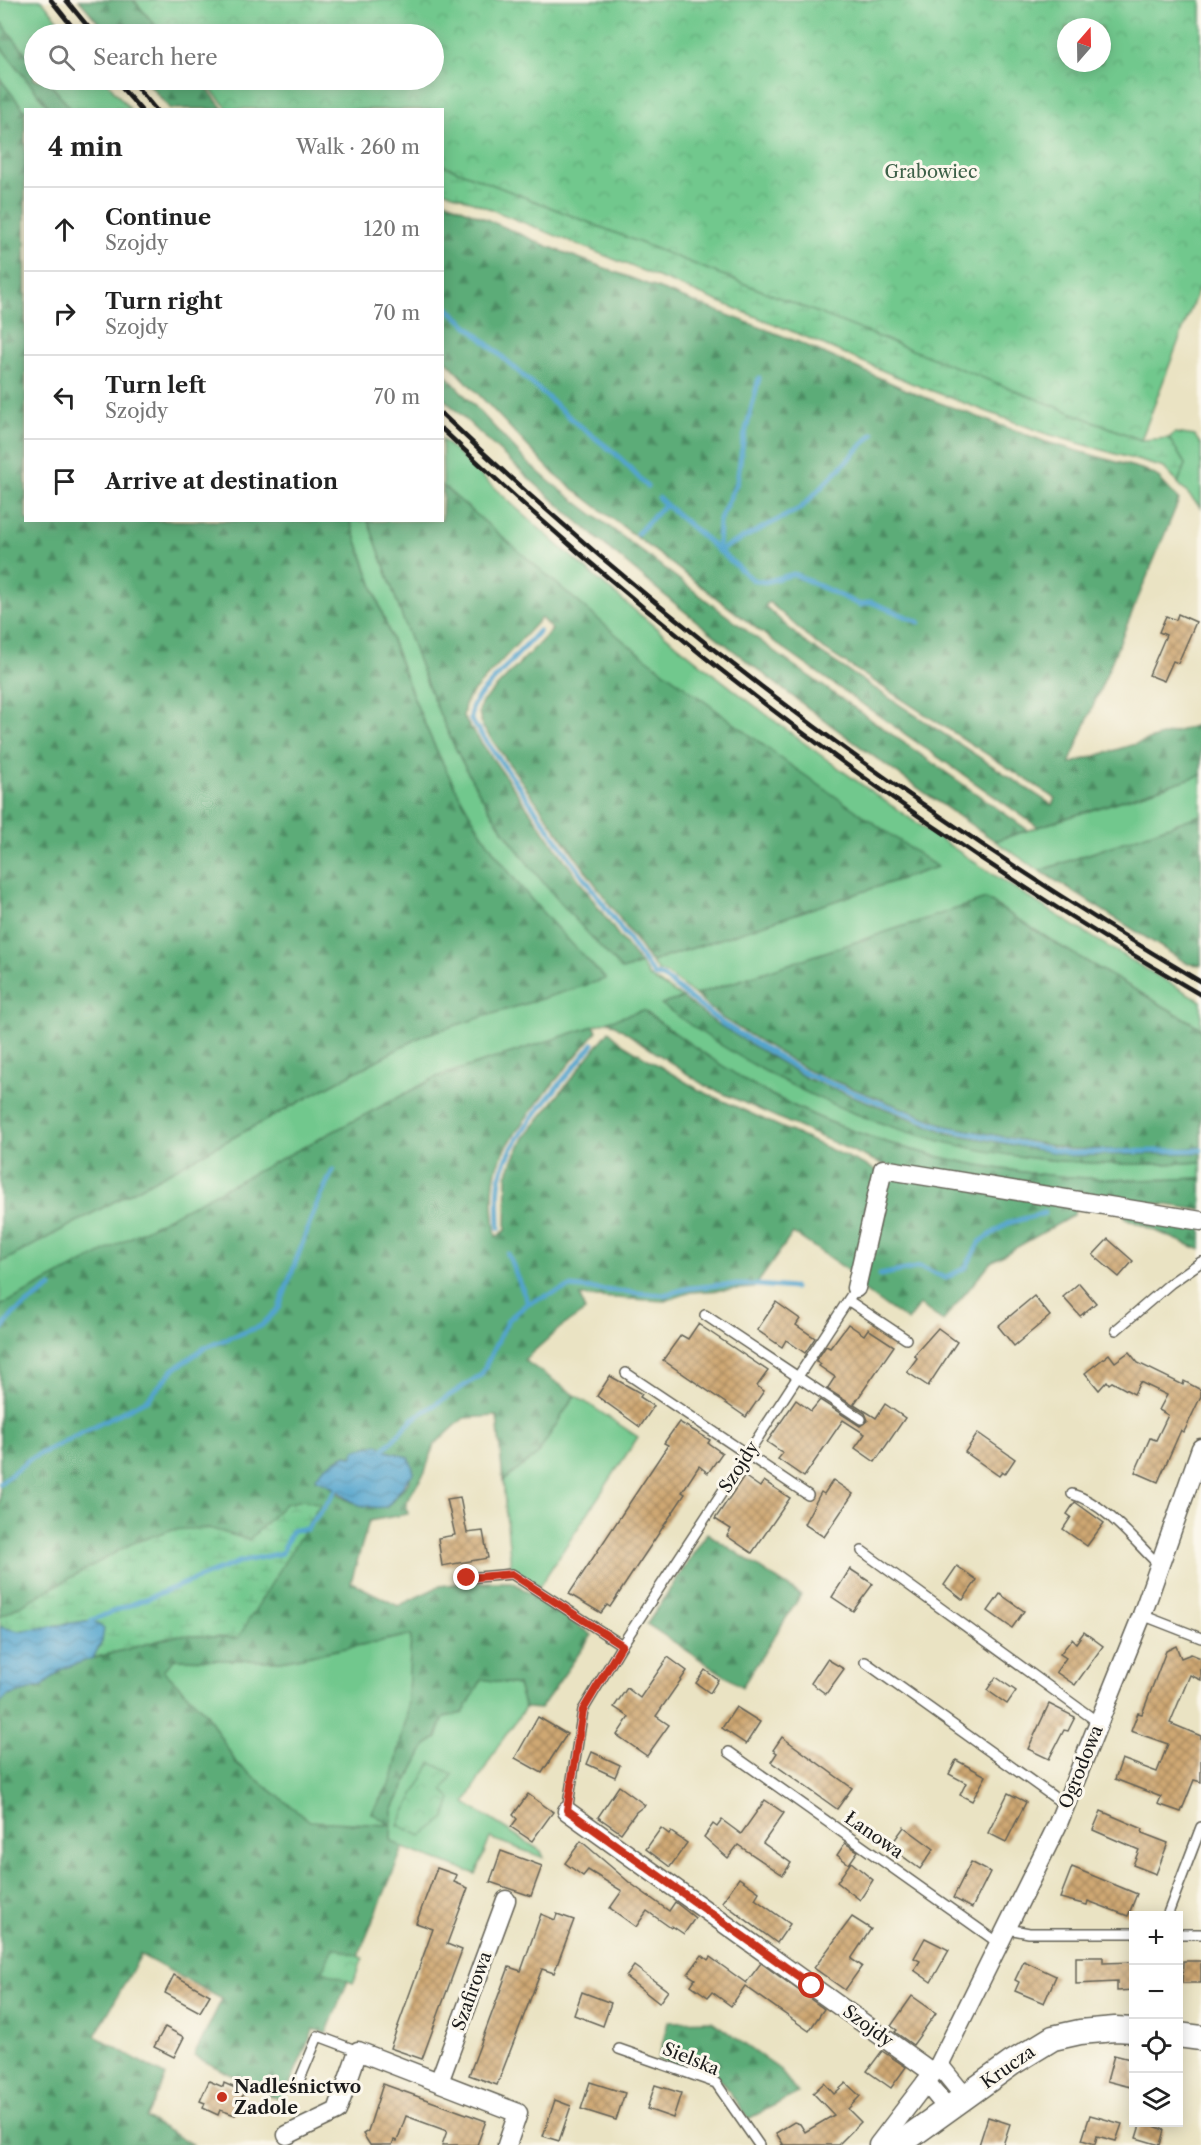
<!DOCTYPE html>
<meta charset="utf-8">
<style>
body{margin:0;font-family:"Libre Caslon Text",serif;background:#f2f2f2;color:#222}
.controls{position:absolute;right:18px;bottom:18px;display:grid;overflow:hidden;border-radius:0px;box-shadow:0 3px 15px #0003}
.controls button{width:54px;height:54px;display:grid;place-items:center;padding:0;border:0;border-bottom:2px solid #e0e0e0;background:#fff;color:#222;font:30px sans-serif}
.compass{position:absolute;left:1057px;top:18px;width:54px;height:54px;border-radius:50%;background:#fff;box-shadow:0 3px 15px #0003;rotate:20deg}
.stop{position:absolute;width:18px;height:18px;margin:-14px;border:4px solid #c8321e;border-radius:50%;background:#fff}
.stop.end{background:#c8321e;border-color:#fff;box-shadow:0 2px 6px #0008}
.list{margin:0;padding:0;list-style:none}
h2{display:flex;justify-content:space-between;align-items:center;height:78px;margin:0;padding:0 24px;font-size:26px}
h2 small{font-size:20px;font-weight:400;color:#767676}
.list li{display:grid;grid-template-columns:39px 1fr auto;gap:18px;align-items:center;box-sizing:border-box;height:84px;padding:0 24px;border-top:2px solid #e0e0e0}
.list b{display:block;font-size:22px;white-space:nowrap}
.list p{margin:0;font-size:20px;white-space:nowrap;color:#767676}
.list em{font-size:20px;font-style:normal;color:#767676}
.icon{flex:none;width:33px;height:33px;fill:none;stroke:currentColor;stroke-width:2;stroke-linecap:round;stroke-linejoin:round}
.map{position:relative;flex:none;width:1201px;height:2145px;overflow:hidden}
.search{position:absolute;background:#fff;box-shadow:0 3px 15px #0003;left:24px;top:24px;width:420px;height:66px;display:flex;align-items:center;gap:15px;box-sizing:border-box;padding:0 21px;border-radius:33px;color:#767676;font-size:22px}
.panel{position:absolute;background:#fff;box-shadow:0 3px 15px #0003;left:24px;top:108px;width:420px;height:414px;border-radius:0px}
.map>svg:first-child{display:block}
.grass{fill:#71c88d;stroke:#467254;stroke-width:1.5}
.forest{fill:url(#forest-firs);stroke:#3c644a;stroke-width:1.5;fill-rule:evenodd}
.wetland{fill:url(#wetland-marsh);stroke:#467254;stroke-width:1.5}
.park{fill:url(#park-crowns);stroke:#467254;stroke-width:1.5;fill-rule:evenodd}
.water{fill:url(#water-waves);stroke:#376074;stroke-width:1.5}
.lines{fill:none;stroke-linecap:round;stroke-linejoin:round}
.stream{stroke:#52a4cd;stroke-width:5}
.building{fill:url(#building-cross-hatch)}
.lane-casing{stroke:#646256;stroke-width:12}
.street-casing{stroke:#646256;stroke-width:21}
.secondary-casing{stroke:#646256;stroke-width:27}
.lane{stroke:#fff;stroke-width:9}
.street{stroke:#fff;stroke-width:18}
.secondary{stroke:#fff;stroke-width:24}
.rail{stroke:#1c1c1c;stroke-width:4.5}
.route{stroke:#c8321e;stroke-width:8}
.poi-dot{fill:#c8321e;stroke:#fbf7ec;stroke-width:2}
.labels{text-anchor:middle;stroke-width:6;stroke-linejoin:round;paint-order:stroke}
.park-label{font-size:18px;fill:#3e6149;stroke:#fbf7ec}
.street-label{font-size:18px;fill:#1c1c1c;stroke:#fbf7ec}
.poi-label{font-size:18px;font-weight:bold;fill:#1c1c1c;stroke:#fbf7ec;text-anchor:start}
</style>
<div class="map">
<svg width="1201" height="2145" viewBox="0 0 1201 2145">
<defs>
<pattern id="forest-firs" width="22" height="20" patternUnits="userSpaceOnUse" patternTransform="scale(1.5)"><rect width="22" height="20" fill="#5cac78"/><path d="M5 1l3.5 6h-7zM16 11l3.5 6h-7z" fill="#4b8b62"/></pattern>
<pattern id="wetland-marsh" width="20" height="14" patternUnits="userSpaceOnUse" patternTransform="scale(1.5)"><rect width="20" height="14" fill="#71c88d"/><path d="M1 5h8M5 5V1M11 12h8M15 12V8" fill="none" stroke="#61ab79"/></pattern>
<pattern id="park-crowns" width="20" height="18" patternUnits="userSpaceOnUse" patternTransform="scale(1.5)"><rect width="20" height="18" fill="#71c88d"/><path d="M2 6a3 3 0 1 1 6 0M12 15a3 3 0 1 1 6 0" fill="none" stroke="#61ab79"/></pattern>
<pattern id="water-waves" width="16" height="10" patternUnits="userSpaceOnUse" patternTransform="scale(1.5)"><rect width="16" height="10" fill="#52a4cd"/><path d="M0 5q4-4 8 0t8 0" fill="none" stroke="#4385a6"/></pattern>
<pattern id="building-cross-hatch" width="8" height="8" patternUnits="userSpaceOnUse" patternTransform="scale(1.5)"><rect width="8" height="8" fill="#cfa873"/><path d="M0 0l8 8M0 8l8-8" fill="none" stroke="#a7885e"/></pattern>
</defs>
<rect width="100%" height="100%" fill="#fbf7ec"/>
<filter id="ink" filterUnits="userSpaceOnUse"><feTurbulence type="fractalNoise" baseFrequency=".0167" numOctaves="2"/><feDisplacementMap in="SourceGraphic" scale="12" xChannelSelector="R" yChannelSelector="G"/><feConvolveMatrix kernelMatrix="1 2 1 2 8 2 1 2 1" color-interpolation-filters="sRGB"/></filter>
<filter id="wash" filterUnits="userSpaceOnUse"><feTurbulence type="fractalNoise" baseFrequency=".008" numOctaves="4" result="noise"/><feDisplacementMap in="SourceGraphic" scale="24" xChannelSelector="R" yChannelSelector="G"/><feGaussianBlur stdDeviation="1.35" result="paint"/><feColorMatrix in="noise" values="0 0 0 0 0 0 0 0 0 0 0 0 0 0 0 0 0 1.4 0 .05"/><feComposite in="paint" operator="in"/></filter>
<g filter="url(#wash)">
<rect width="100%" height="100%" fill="#eae3c3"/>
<g class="grass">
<path d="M0 0H42L69 34H34V64L0 21Z"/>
<path d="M0 46 50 109 25 111 0 79Z"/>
<path d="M47 80H105L130 109H71Z"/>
<path d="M1175 433 1195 436 1201 445V508L1178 483 1185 464 1169 438Z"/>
<path d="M442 439C667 654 931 848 1201 1001V1028L1060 946 986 899 695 995 667 974 658 971 651 962 937 867C831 796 726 723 626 643 563 593 503 539 443 486Z"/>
<path d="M350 521H368C402 612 430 710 480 794 519 860 571 914 622 970L641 964 648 976 683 998 662 1004C827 1127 996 1176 1201 1162V1178C1045 1187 885 1161 748 1082 712 1060 677 1035 643 1010L437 1077 0 1309V1263L424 1035 605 979C566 939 526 899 494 853 425 752 391 635 350 521Z"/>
<path d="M1201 775V815L1040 871 995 841Z"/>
<path d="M575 1395 638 1437 539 1587 511 1567 503 1481 537 1455Z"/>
<path d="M411 1635 407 1715 392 1780 372 1812 391 1825 392 1810 426 1745 437 1738 444 1717 463 1713 482 1679 518 1685 525 1708 498 1746 465 1803 541 1851 544 1858 490 1838 476 1874 403 1848 391 1840V1826L310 1822 236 1763 207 1714 162 1670 175 1659 281 1661Z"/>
</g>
<g class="forest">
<path d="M79 0H133L163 34H108Z"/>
<path d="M0 21 34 64V80H47L71 109H50L0 46Z"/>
<path d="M0 79 25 111 26 520 350 521C390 635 425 752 495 853 527 899 567 939 606 979L424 1035 0 1263Z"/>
<path d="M145 80H200L223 109H170Z"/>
<path d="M443 200 547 246 796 341 916 394 1046 442 1145 470 1157 476 1179 500 1069 764 1201 724V775L1038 827 785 650 555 475 443 357ZM769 602 819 646 1055 798 1052 805 804 642 765 606Z"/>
<path d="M442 371 527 462 550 482 779 655 1028 830 995 841C799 709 613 562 443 398Z"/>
<path d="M443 486 626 643 786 762 937 867 651 962 482 726 479 712 481 703 552 630 541 618 473 692 465 704 463 717 618 935 641 964 622 970C570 915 519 860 480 794 430 710 402 612 368 521L442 520Z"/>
<path d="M1201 815V965L1188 964 1040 871Z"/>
<path d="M986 899 1060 946 1201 1028V1147L1164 1150 1069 1149 948 1126 809 1071 723 1019 695 995Z"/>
<path d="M683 998 717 1024 806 1078 948 1133 1072 1156 1201 1153V1162C996 1176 826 1127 661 1004Z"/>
<path d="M643 1010C677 1035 712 1060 748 1082 885 1161 1045 1187 1201 1178V1210L884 1165 704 1085 609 1021Z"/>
<path d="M594 1026 597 1031C568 1067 515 1124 498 1164 490 1185 493 1215 496 1237L506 1230 507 1176 512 1162 524 1138 609 1031 623 1044 699 1090 878 1171 852 1273 793 1233 754 1288 691 1292 665 1301 580 1296 585 1311 560 1328 524 1360 575 1395 537 1455 503 1481 497 1416 464 1418 434 1445 425 1472 406 1502 408 1514 369 1521 351 1582 398 1606 440 1586 468 1582H513L592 1635 540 1709 525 1708 518 1685 482 1679 463 1713 444 1717 436 1738 426 1745 392 1810 391 1840 403 1848 326 2034 314 2029 282 2101 194 2056 222 1999 141 1955 95 2036 166 2076 146 2118 193 2145H0V1627L19 1631 92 1620 102 1641 94 1658 179 1635 238 1638 285 1504 249 1540 208 1528 131 1544 0 1617V1306L437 1077ZM378 1444 387 1451 409 1457 410 1481 387 1507C363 1509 343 1503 328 1483L337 1459 347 1455 353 1457ZM411 1635 407 1715 392 1780 372 1813 390 1825 310 1821 236 1763 207 1714 163 1670 175 1659 281 1661Z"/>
<path d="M884 1173 1076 1204 1074 1215 991 1262 943 1321 920 1305 908 1321 860 1288Z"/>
<path d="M1126 1213 1201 1226V1250L1125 1218Z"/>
<path d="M707 1533 801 1595 742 1687 647 1624Z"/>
<path d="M712 2021 779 2069 798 2093 748 2119 723 2082 714 2076 658 2060 668 2022Z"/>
</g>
<g class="wetland">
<path d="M457 86 489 183 1141 440 1169 438 1185 464 1178 483 1164 468 1044 433 911 383 806 337 443 190 442 110H331Z"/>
<path d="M304 1500 320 1504 238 1638 179 1635 93 1658 102 1641 92 1620 19 1631 0 1627V1617L131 1544 170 1530 208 1528 249 1540 285 1504Z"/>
</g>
<g class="park">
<path d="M134 0H1201V282L1141 440 443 165 442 110 228 109 202 80H434V34H163ZM1066 27H1102V63H1066Z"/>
<path d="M431 1763 453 1774 443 1790 451 1799 445 1818 421 1836 398 1825Z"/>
<path d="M333 1947 363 1958 353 1983 323 1971Z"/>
</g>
<g class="water">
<path d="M378 1444 387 1451 409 1457 414 1472 387 1507C343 1511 347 1488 315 1479 322 1467 335 1460 347 1455L353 1457 355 1450Z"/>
<path d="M92 1620 104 1629 102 1641 93 1658 62 1669 43 1686 8 1696 0 1704V1627L19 1631Z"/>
</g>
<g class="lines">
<g class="stream">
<path d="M442 303 576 423 616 454 647 486"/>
<path d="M759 378 743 442 737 482 719 521 718 551 801 508 873 434"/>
<path d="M665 504 753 580 765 582 794 574 860 605 871 602 919 622"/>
<path d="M637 534 665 504 659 498"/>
<path d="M539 631 479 696 472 707 471 720 654 975 663 977 723 1024 806 1074 947 1129 1070 1153 1201 1150"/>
<path d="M499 1228C499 1209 496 1186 503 1168 518 1126 565 1080 593 1044"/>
<path d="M880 1275 920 1267 946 1278 966 1267 980 1242 1008 1223 1045 1213"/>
<path d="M528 1303 570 1287 663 1295 690 1288 719 1285H756L794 1288"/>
<path d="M0 1332 13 1314 51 1287"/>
<path d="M384 1449 414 1418 481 1375 508 1320 528 1303 508 1254"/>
<path d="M0 1483 30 1459 148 1399 174 1369 206 1347 261 1326 279 1308 314 1211 333 1170"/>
<path d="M92 1620 239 1562 282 1553 292 1530 307 1529C316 1515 327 1506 335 1491"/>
</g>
</g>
<g id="blocks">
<g class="building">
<path d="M1178 614 1196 622 1178 663 1173 661 1164 681 1149 675 1166 635 1159 632 1166 616 1176 620Z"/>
<path d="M1108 1239 1133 1261 1119 1277 1093 1255Z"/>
<path d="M1079 1283 1096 1303 1080 1316 1063 1297Z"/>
<path d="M1034 1296 1050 1316 1014 1346 998 1326Z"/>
<path d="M776 1302 800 1319 796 1325 815 1338 805 1353 786 1340 782 1347 757 1330Z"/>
<path d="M698 1324 768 1371 757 1386 764 1391 746 1417 663 1360 681 1335 688 1339Z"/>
<path d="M848 1324 864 1335 868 1329 894 1346 854 1404 876 1418 885 1404 905 1418 875 1462 855 1448 865 1434 843 1420 804 1477 778 1459 783 1453 767 1442 796 1400 811 1411 820 1400 860 1426 868 1420 865 1413 827 1389 835 1377 819 1366 821 1364 816 1361 826 1346 830 1348Z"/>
<path d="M938 1328 957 1342 928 1386 907 1372 917 1358 914 1355Z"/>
<path d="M1129 1352 1138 1363 1183 1385 1184 1381 1201 1390V1396L1184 1432 1181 1430 1158 1482 1135 1472 1150 1438 1156 1440 1168 1415 1159 1410 1167 1395 1140 1382 1134 1394 1112 1382 1109 1384 1107 1381 1099 1390 1085 1373 1109 1354 1115 1362Z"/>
<path d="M610 1376 642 1394 640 1397 654 1406 640 1427 597 1396Z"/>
<path d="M679 1422 710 1440 708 1443 722 1453 708 1473 699 1466 682 1492 685 1494 637 1566 610 1607 607 1605 601 1613 569 1594 668 1445 664 1443Z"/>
<path d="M978 1433 1015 1459 1005 1474 1002 1472 999 1476 965 1452Z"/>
<path d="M744 1476 760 1487 764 1481 790 1498 752 1553 727 1536 731 1529 715 1519Z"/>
<path d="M833 1480 853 1494 824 1537 804 1524 821 1492 824 1494Z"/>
<path d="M460 1497 467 1533 483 1531 488 1558 442 1566 438 1538 455 1535 447 1499Z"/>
<path d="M1075 1502 1104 1523 1087 1546 1063 1529 1071 1517 1067 1514Z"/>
<path d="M957 1566 977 1580 963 1600 944 1585Z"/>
<path d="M850 1569 873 1584 853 1611 832 1597Z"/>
<path d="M1000 1594 1024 1611 1012 1628 988 1611Z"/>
<path d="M1084 1632 1103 1646 1075 1685 1056 1672 1066 1658 1060 1654 1072 1639 1076 1643Z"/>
<path d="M1176 1646 1181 1658 1191 1654 1201 1658V1680L1190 1675 1170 1723 1201 1736V1782L1194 1780 1181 1812 1158 1804 1161 1797 1115 1779 1122 1759 1157 1772 1168 1744 1131 1731 1138 1713 1142 1714 1166 1651Z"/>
<path d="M668 1657 687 1671 656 1716 669 1725 647 1756 617 1735 629 1717 614 1707 627 1688 640 1698Z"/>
<path d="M827 1659 844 1669 826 1694 811 1683Z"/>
<path d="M705 1670 718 1680 710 1693 696 1683Z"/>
<path d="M996 1677 1016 1691 1007 1704 987 1690Z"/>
<path d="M1049 1704 1075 1717 1068 1731 1064 1730 1049 1759 1028 1749Z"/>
<path d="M736 1707 760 1722 746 1744 722 1728Z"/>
<path d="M538 1717 567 1734 542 1773 515 1758Z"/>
<path d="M782 1737 852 1788 837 1809 771 1762 777 1753 773 1750Z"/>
<path d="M592 1752 620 1765 615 1777 587 1764Z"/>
<path d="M956 1760 986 1776 972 1801 960 1795 966 1783 949 1774Z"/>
<path d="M619 1786 645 1805 636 1812 621 1833 598 1817Z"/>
<path d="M1008 1793 1026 1802 1006 1842 988 1833Z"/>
<path d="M528 1794 553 1812 532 1841 511 1827 517 1819 513 1815Z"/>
<path d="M765 1800 784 1813 763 1843 791 1863 783 1875 738 1845 728 1858 704 1837 713 1824 717 1827 722 1820 741 1834Z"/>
<path d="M1101 1811 1143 1829 1142 1833 1168 1843 1156 1874 1133 1865 1139 1850 1093 1830Z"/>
<path d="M904 1827 934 1849 920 1869 901 1855 904 1851 893 1842Z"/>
<path d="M661 1828 669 1834 671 1832 687 1843 670 1867 646 1849Z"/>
<path d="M581 1841 630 1883 669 1911 675 1902 695 1918 684 1934 672 1926 671 1928 647 1911 636 1927 610 1908 622 1891 588 1870 583 1876 565 1863Z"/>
<path d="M845 1843 858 1851 849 1864 837 1855Z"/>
<path d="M501 1851 542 1866 531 1896 490 1882Z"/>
<path d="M851 1862 873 1880 860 1900 837 1882Z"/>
<path d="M971 1862 990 1872 972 1908 953 1898Z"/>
<path d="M1072 1867 1137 1894 1128 1916 1088 1901 1087 1905 1060 1898Z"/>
<path d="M437 1868 457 1875 454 1882 468 1888 447 1944 462 1950 422 2059 390 2048 433 1929 416 1923Z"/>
<path d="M739 1878 759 1892 755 1899 790 1924 777 1943 722 1902Z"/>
<path d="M541 1914 555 1920 557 1914 574 1920 554 1973 542 1969 497 2085 469 2075 509 1967 521 1971Z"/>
<path d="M852 1917 871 1929 851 1959 862 1966 845 1990 814 1968Z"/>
<path d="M925 1938 949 1950 931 1982 914 1970 920 1961 914 1958Z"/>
<path d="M702 1955 708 1960 710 1957 746 1983 761 1963 824 2009 809 2031 745 1986 731 2006 712 1992 708 1997 691 1985 695 1979 688 1974Z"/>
<path d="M1076 1957H1103V1963L1134 1962V1990L1117 1991V1982L1076 1984Z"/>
<path d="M1024 1961 1056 1976 1044 2003 1015 1991 1019 1982 1015 1980Z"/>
<path d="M1183 1961H1201V1983H1182Z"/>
<path d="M634 1966 668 1991 659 2003 626 1977Z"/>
<path d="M174 1975 210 1995 200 2012 165 1993Z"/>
<path d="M582 1992 611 2003 603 2026 574 2015Z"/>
<path d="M912 1996 936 2013 913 2045 895 2032 897 2030 891 2026Z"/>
<path d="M165 2027 184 2037 174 2057 154 2047Z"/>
<path d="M882 2051 906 2067 891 2088 867 2071Z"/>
<path d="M1114 2055 1134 2060V2088L1107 2081Z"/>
<path d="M209 2081 223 2087 224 2083 244 2092 235 2115 220 2110 218 2115 203 2108 205 2103 200 2101Z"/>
<path d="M590 2082 625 2093 616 2120 581 2109Z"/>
<path d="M824 2083 834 2094 846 2083 860 2096 848 2109 861 2122 838 2145H781L783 2144 776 2133 794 2122 800 2124 805 2132 834 2115 813 2093Z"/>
<path d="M383 2084 486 2121 477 2145H442L447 2131 406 2116 397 2141 394 2140 392 2145H370L363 2134 368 2131Z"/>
<path d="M655 2085 681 2093 673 2118 647 2109Z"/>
<path d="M555 2100 571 2106 559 2141 543 2136Z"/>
<path d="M1090 2115 1122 2124 1116 2141 1097 2136 1095 2144 1082 2140Z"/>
<path d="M988 2117 1010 2124 1003 2145H979Z"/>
<path d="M1141 2122H1155L1154 2126 1164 2130 1160 2145 1136 2138Z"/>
</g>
</g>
</g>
<g filter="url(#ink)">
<use href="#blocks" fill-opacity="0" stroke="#646256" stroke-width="1.5"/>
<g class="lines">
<defs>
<g id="lane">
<path d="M849 1301 906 1339"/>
<path d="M705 1315 861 1419"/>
<path d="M1116 1330 1171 1283 1201 1262"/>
<path d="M626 1373 808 1495"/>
<path d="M1072 1494C1106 1504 1134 1541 1159 1565"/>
<path d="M862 1551 1099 1723"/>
<path d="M467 1578 512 1574 622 1645 583 1710 567 1811"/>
<path d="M1142 1615 1201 1638"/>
<path d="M622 1645 856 1288"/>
<path d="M865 1662 1065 1805"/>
<path d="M729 1752 1000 1944"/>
<path d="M1167 1916 1201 1827"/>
<path d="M1008 1929 1029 1933H1134"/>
<path d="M1178 1934H1201"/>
<path d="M619 2049 716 2083 759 2145"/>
<path d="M300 2079 318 2036 358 2051"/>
</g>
<g id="street">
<path d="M856 1288 883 1169 1201 1221"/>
<path d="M567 1811 933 2073"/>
<path d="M939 2065 965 2097"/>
<path d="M439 2082 506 1900"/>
<path d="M926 2082 948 2109"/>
<path d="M287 2135 337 2111 358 2051 518 2113 507 2145"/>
<path d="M878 2145 939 2065 1057 1826 1142 1615 1201 1448"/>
</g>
<g id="secondary">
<path d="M1178 2035 1201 2038"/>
<path d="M898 2145 1012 2063 1053 2038 1080 2032 1115 2029 1134 2030"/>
</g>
</defs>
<use href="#lane" class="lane-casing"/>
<use href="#street" class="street-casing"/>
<use href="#secondary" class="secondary-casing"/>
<use href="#lane" class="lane"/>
<use href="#street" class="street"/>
<use href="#secondary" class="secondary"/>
<g class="rail">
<path d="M51 0 78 34"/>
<path d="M66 0 94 34"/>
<path d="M115 80 141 110"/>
<path d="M131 80 156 110"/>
<path d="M442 414C671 632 928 821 1201 982"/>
<path d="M442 429C672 647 928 837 1201 995"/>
</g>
</g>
</g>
<g class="lines" filter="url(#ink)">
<path class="route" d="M467 1578 512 1574 622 1645 583 1710 567 1810 812 1986"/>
</g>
<circle class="poi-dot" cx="222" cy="2097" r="6"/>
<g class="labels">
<g class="park-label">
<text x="931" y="178">Grabowiec</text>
</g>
<g class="street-label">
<text transform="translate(739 1467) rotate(-57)" y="6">Szojdy</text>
<text transform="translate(1081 1767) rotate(-68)" y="6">Ogrodowa</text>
<text transform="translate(874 1835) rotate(35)" y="6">Łanowa</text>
<text transform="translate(472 1991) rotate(-70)" y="6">Szafirowa</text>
<text transform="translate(868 2026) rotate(36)" y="6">Szojdy</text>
<text transform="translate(691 2059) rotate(22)" y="6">Sielska</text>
<text transform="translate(1008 2067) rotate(-35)" y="6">Krucza</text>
</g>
<g class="poi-label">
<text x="234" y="2093">Nadleśnictwo<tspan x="234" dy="21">Zadole</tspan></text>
</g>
</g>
</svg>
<div class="controls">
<button>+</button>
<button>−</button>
<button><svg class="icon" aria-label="locate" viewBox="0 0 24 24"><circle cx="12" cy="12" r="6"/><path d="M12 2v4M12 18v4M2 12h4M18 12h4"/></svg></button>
<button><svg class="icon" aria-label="layers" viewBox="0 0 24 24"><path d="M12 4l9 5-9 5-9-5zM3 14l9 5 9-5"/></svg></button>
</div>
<svg class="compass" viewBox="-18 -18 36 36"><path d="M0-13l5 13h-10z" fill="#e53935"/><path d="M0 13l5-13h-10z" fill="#767676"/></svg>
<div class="stop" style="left:812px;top:1986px"></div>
<div class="stop end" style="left:467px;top:1578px"></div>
<div class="search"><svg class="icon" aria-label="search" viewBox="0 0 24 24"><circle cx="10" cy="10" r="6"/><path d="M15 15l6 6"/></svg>Search here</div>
<section class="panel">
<h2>4 min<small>Walk · 260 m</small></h2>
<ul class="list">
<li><svg class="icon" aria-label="ahead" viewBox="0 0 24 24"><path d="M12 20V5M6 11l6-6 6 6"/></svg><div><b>Continue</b><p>Szojdy</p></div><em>120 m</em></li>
<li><svg class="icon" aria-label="right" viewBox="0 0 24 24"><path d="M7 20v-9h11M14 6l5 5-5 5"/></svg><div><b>Turn right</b><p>Szojdy</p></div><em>70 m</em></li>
<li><svg class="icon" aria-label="left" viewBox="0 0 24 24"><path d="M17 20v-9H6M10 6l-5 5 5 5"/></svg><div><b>Turn left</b><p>Szojdy</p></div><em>70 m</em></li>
<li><svg class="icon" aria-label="arrive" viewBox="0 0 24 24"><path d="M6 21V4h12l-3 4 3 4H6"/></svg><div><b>Arrive at destination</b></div></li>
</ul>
</section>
</div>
